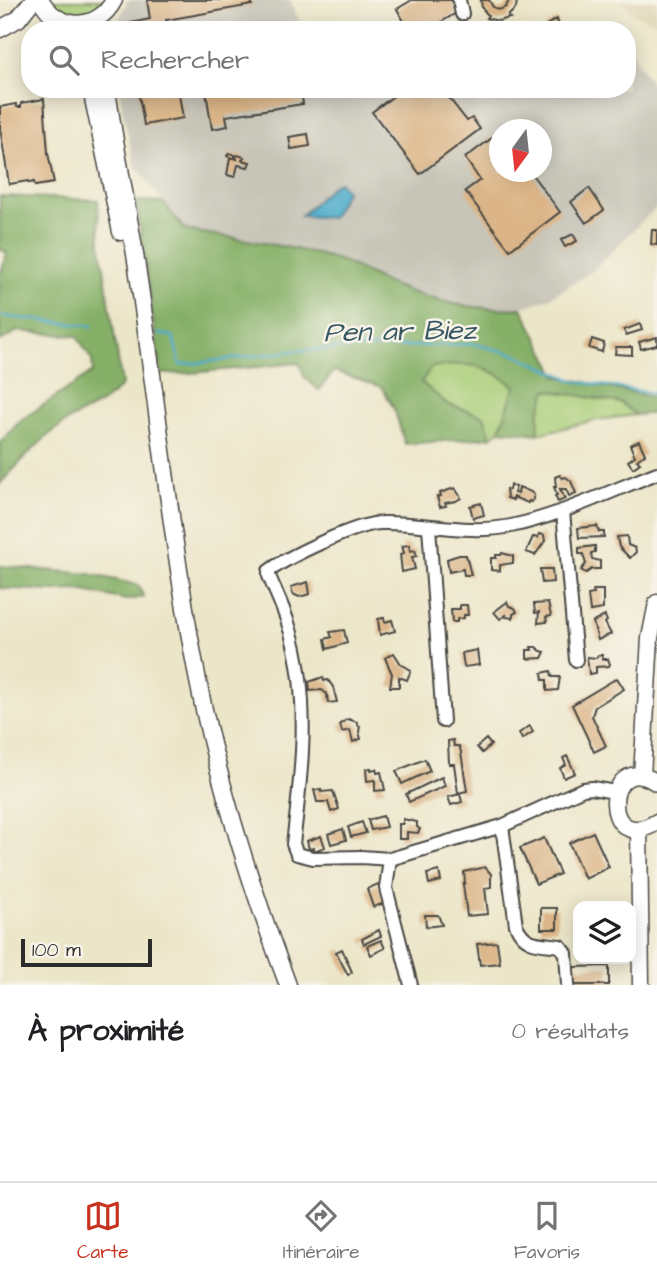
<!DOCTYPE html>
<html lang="fr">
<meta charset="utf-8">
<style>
body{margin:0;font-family:"Architects Daughter",sans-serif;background:#f2f2f2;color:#202124}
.controls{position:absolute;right:21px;bottom:21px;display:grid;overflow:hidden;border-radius:14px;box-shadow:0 4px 18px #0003}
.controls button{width:63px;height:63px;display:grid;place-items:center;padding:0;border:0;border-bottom:2px solid #e0e0e0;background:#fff;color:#202124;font:35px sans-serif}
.compass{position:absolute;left:489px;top:119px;width:63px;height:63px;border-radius:50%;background:#fff;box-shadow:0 4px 18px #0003;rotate:195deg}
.scale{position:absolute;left:21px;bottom:18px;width:131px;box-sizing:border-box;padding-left:7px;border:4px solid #2b2b2b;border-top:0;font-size:19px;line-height:24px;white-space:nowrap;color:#2b2b2b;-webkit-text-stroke:5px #f7f3e8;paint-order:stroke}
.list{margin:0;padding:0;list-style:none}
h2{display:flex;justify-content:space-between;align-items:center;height:91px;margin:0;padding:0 28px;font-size:30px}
h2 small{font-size:23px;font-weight:400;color:#757577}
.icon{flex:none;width:38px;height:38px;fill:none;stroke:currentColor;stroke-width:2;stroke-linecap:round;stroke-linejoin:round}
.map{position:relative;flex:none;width:657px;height:985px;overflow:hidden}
.search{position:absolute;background:#fff;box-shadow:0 4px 18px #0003;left:21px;right:21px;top:21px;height:77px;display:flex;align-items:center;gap:18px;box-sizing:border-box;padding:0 24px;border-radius:28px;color:#757577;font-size:26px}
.sheet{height:196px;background:#fff}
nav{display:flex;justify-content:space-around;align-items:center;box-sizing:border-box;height:98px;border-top:2px solid #e0e0e0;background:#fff;font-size:19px;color:#757577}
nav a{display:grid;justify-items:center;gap:4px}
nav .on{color:#c8321e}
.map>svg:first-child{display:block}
.built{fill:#e1d7b7}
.industrial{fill:#c7c5b8;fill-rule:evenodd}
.green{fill:#a8cd77;stroke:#6a7c51;stroke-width:2}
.forest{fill:#86b068;stroke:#586e4a;stroke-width:2}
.water{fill:#4cabcb;stroke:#3c6b7b;stroke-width:2}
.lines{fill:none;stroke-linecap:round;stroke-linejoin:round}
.stream{stroke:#4cabcb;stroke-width:2.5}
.building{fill:#dbb587}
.minor-casing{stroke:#484743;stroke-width:16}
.major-casing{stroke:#484743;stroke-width:19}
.minor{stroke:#fff;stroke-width:12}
.major{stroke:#fff;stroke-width:16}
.labels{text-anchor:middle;stroke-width:5;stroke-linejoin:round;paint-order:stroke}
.water-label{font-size:28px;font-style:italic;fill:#375863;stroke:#f7f3e8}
</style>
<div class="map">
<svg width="657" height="985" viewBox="0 0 657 985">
<rect width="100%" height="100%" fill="#f7f3e8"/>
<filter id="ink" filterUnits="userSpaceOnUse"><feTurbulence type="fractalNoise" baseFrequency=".0143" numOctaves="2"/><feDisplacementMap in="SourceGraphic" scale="14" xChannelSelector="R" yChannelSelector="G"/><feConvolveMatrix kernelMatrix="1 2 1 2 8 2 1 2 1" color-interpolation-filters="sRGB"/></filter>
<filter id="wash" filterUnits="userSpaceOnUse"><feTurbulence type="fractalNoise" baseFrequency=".00686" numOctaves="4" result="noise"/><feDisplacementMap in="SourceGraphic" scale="28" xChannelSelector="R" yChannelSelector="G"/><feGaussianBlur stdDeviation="1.57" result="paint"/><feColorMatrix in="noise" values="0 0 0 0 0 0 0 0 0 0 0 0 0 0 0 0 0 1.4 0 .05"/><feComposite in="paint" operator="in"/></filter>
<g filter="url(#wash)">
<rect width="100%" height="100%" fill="#ece6c9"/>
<path class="built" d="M623 0H657V23L629 12Z"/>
<g class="industrial">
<path d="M128 0H290L303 30H114Z"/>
<path d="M627 43 657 94V207L591 272 549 298 522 308 488 310 437 302 384 282 343 262 300 249 185 230 135 165 122 109 120 89H627ZM500 130H542V172H500Z"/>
</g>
<g class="green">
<path d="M49 0H108C105 4 100 11 96 13 79 23 60 14 49 0Z"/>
<path d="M468 363 492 370 515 386 500 430 491 437 484 416 447 404 421 382 431 367Z"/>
<path d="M546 390 621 403 636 415 597 420 538 434 539 413Z"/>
</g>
<g class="forest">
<path d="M0 196 98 200 100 242 122 385C103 406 89 408 68 421 42 437 20 462 0 484V443L21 420 93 372 92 360 77 336 18 331 0 341V275L7 253 0 249Z"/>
<path d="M134 201 163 202 185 230C237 239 288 245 338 260 355 265 370 276 387 283 435 302 470 311 522 308L557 376 657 398V413L636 415 621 403 547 390 539 413 538 434 500 430 515 386C481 362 472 363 432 367L421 382 447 404 484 416 491 437 405 444 395 411 382 387 334 371 319 390 305 378 299 363 191 373 161 374 138 214Z"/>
<path d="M0 566 90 574 138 585 144 597 126 600 79 590 54 591 0 588Z"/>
</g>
<path class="water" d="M339 182 346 191 332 218 301 216 334 184Z"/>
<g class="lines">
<g class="stream">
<path d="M0 316 92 326"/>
<path d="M158 334 173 336 180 365 304 350 474 344 514 354 575 381 657 394"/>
</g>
</g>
<g id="blocks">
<g class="building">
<path d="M147 0H251L252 5 166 20 168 30H127L126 24 150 19Z"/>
<path d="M412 0H452L456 13 428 30H409L397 9Z"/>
<path d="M481 0H489L493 7 499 10 506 7 509 0H517L516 8 508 16 510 18 498 21 486 18 488 15 482 8Z"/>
<path d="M557 19 560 30H547L546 25Z"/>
<path d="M138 89H178L183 118 144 125Z"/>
<path d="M223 89H301L303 104 226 116 228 126 212 129 206 92Z"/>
<path d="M403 89H442L467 121 472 118 480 129 420 174 372 112Z"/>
<path d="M44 99 48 153 54 183 35 186 34 182 29 183 28 181 9 184 0 128V107L16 104 17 107H21V103Z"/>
<path d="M500 132V172H530L560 212 510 250 465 191 480 180 465 158Z"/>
<path d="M308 134 310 146 291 149 289 137Z"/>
<path d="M229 153 235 155 233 158 237 159 236 156 238 155 244 157 242 160 250 162 248 167 238 165 235 177 227 175 230 158H232L227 156Z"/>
<path d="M589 188 604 210 586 223 571 202Z"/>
<path d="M652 230H657V245L651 244Z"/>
<path d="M573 234 577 241 565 247 561 240Z"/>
<path d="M640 324 642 330 626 335 624 330Z"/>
<path d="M657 337V345L641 349 639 342Z"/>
<path d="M592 339 604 343 602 352 589 348Z"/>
<path d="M616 347H632V355L615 354Z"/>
<path d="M639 441 645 454 637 460 640 463 633 468 628 461 635 456 630 445Z"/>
<path d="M560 475 562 478 566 477 571 481 576 493 569 496 566 489H560L565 499 558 502 555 496 557 495 554 487H556L555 477Z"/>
<path d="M510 485 516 487 514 493 518 494 519 487 531 492 534 495 532 502 529 501 528 503 513 497V500L507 498 506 489 509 490Z"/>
<path d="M455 488 461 498 456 501 445 503 446 506 440 507 437 497 441 496 440 493Z"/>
<path d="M481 503 484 515 473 518 470 506Z"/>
<path d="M597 526 599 532H604V537L579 538 578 528Z"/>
<path d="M539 534 544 535 545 541 535 555 526 552 533 537 538 538Z"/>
<path d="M627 536 628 545 635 548 636 552 630 558 619 547 617 537Z"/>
<path d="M409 545 410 551 415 550 417 556 412 557 415 569 402 572 400 554 404 553 402 546Z"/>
<path d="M595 546V552L591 553 592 559 600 561V569H592L586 573 581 570 586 564 583 554H579V548Z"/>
<path d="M502 553 513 556V563L500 565V571L491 570V558H496V555H501Z"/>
<path d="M459 555H466L471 575H464L463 569 449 572 447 559Z"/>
<path d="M540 569H552L553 582 542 583Z"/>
<path d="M308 582 310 594 299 597 293 594 291 587Z"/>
<path d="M593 590H603V609L590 611 588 595 594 594Z"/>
<path d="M507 602 509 606 515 608 517 612 513 614V618L506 617V615L500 619 494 612Z"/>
<path d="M548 603 551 616 546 617 547 622 538 623 539 612 535 613 534 604Z"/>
<path d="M460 605H467L468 615H464V618L457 619V622H452L451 609H460Z"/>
<path d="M605 616 607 621 605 623 611 634 598 640 593 622Z"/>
<path d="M384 618 385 622 392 620 395 631 380 635 378 619Z"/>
<path d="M344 630 347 643 327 649 325 639 332 637 330 632Z"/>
<path d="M531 647H536L541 651 545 652 542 658 527 659V650H532Z"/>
<path d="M477 650 479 665 464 667 462 653Z"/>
<path d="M394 653 401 664 411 670 407 680 399 677V687H390L392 674 385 658Z"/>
<path d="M598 655H602V659H608L610 664 609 666 596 667V673L589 674 587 657 596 658Z"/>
<path d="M551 671 552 677H560L558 690 547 691V680H543L542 673Z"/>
<path d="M323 677 324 681 328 680 333 687 337 702 328 703 327 694 322 690 310 691 309 682Z"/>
<path d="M617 678 624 689 595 707 592 716 606 746 594 752 572 705Z"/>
<path d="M348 719 357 722V725L360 726 359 732 361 739 353 742 350 730 342 732 340 724Z"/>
<path d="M530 726 533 732 522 739 519 733Z"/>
<path d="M486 739 491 745 482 753 477 747Z"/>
<path d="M453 740 454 746H459L461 752 467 791 458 793 454 764H449L448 741Z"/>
<path d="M567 756 575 773 564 778 560 768 566 765 563 758Z"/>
<path d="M425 759 430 771 402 784 396 771Z"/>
<path d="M371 768V770L376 769 377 773 381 772 385 790 375 791V780L367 781 366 769Z"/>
<path d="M442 777 445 786 409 802 406 794Z"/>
<path d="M321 789V792L333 791 339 809 331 812 328 802H317L314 790Z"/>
<path d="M460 794 462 802 451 805 448 797Z"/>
<path d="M383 816 386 827 371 830 368 820Z"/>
<path d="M403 819 417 822V827L420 829 418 833 407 832V839H399V824H403Z"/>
<path d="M362 822 366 833 351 837 348 827Z"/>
<path d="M343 829 346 840 331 844 328 834Z"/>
<path d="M593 832 609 867 585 879 569 843Z"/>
<path d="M321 836 325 847 314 851V848L309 849 307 841Z"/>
<path d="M544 838 560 874 536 884 520 848Z"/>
<path d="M485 867 491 874V887L485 888 488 914 467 916 463 884 465 883 464 872Z"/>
<path d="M439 871 441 881 429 884 427 874Z"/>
<path d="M378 884 385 903 373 907 367 889Z"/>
<rect x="541" y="908" width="16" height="21"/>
<path d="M425 915H438L442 925 426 927Z"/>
<path d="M379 930 381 936 364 944 362 939Z"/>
<path d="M381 940 385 948 371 955 367 946Z"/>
<path d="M497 942 500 963 480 965 477 944Z"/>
<path d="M342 949 352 972 348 975 336 952Z"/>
<path d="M609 966V985H574V967Z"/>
</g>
</g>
</g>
<g filter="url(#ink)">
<use href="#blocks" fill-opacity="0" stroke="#484743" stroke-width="2"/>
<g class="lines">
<defs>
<g id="minor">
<path d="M459 0 462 14"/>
<path d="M563 511 576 660"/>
<path d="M429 527 443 721"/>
<path d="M615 792 592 788 583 789 502 826 390 859 361 857 313 858 297 854 293 844C302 771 311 697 289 626 284 609 276 593 269 576V571C289 556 358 523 382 523 425 522 467 535 511 526 559 516 611 491 657 473"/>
<path d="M502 826 516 925C525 946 539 943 560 946L566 953 568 985"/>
<path d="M390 859 386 888 411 985"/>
</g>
<g id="major">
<path d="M41 0C57 31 98 32 114 0"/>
<path d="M0 29 18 19 33 0"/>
<path d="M91 89 121 232"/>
<path d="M107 89C115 149 128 207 137 267 156 394 169 523 192 649 212 764 247 876 288 985"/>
<path d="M642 776 650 638 657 603"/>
<path d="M657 783C603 746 599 858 657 822"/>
<path d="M639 829 641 985"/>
</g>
</defs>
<use href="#minor" class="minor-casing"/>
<use href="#major" class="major-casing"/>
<use href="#minor" class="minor"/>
<use href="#major" class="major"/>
</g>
</g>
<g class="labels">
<g class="water-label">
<text transform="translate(400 330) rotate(-1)" y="10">Pen ar Biez</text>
</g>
</g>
</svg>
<div class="controls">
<button><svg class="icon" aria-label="layers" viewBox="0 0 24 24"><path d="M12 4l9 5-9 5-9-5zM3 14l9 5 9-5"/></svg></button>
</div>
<svg class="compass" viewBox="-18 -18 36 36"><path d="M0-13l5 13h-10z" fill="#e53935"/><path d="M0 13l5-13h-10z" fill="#757577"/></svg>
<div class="scale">100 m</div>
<div class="search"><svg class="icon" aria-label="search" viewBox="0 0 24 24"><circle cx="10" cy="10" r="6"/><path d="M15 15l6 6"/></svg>Rechercher</div>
</div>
<section class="sheet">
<h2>À proximité<small>0 résultats</small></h2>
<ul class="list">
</ul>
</section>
<nav>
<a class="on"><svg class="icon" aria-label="map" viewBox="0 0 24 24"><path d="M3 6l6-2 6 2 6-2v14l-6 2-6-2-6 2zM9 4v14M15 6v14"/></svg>Carte</a>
<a><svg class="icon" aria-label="directions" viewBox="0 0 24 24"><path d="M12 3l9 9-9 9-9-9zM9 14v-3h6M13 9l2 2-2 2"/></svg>Itinéraire</a>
<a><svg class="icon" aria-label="saved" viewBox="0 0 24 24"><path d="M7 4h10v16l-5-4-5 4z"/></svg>Favoris</a>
</nav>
